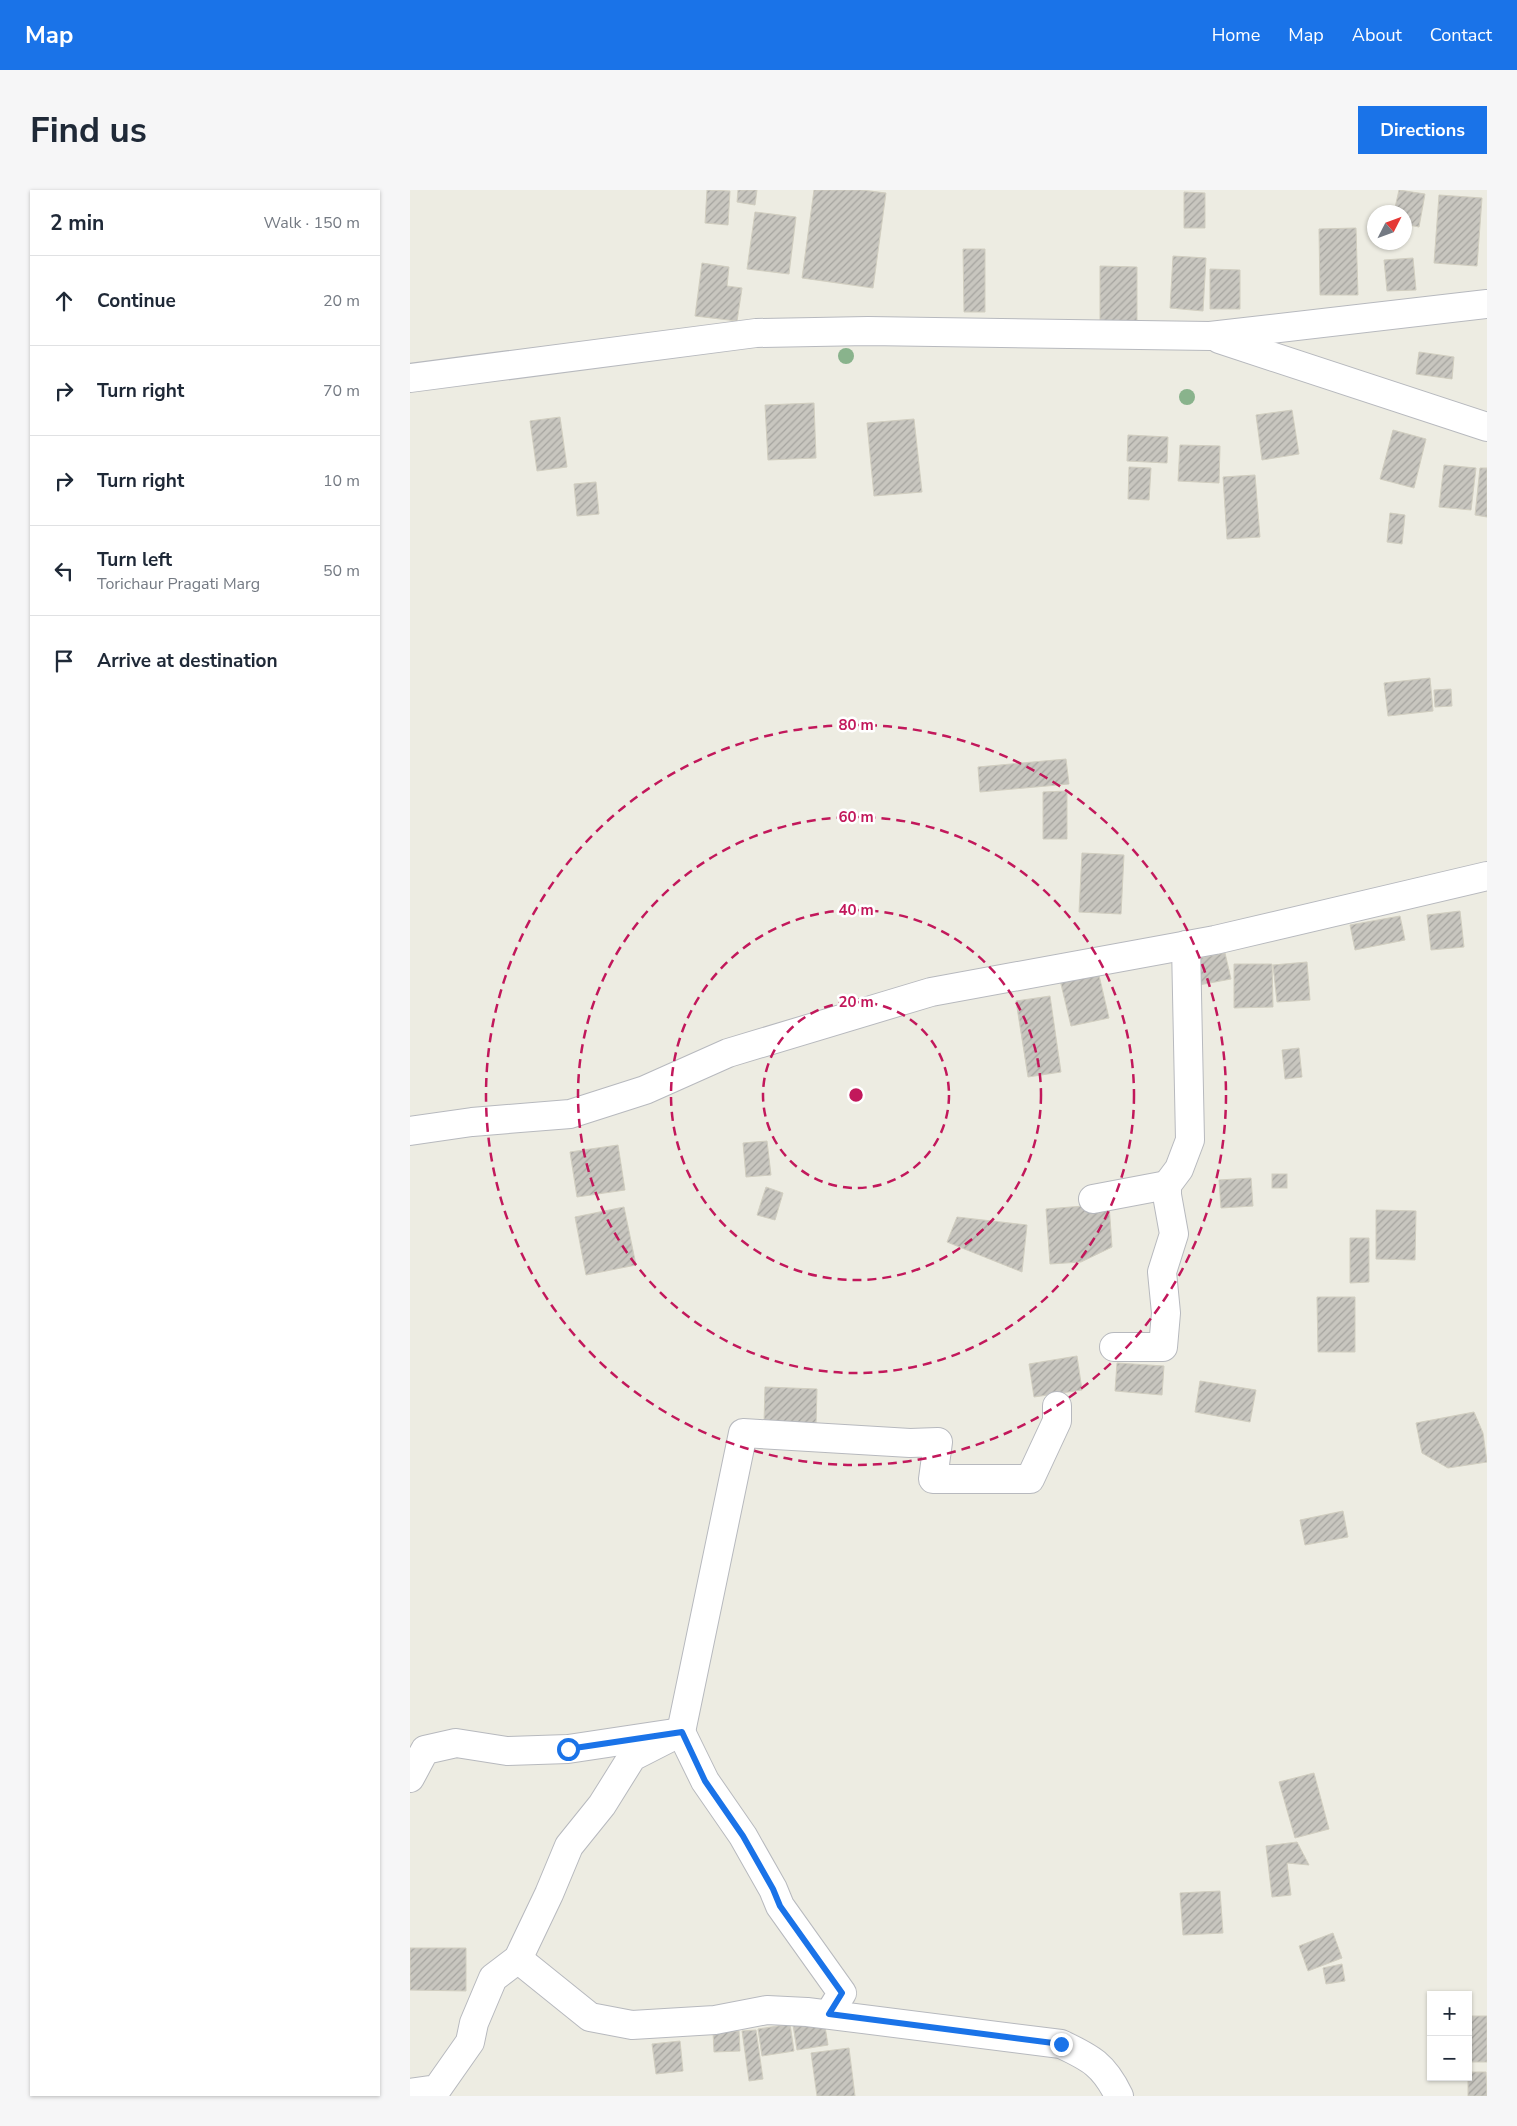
<!DOCTYPE html>
<meta charset="utf-8">
<style>
body{margin:0;font-family:"Nunito Sans",sans-serif;background:#f6f6f7;color:#1f2937}
.controls{position:absolute;right:15px;bottom:15px;display:grid;overflow:hidden;border-radius:0px;box-shadow:0 1px 4px #0004}
.controls button{width:45px;height:45px;display:grid;place-items:center;padding:0;border:0;border-bottom:1px solid #e0e1e3;background:#fff;color:#1f2937;font:25px sans-serif}
.compass{position:absolute;left:957px;top:15px;width:45px;height:45px;border-radius:50%;background:#fff;box-shadow:0 1px 4px #0004;rotate:48deg}
.stop{position:absolute;width:15px;height:15px;margin:-11px;border:4px solid #1a73e8;border-radius:50%;background:#fff}
.stop.end{background:#1a73e8;border-color:#fff;box-shadow:0 1px 5px #0008}
.list{margin:0;padding:0;list-style:none}
h2{display:flex;justify-content:space-between;align-items:center;height:65px;margin:0;padding:0 20px;font-size:21px}
h2 small{font-size:16px;font-weight:400;color:#747a83}
.list li{display:grid;grid-template-columns:32px 1fr auto;gap:15px;align-items:center;box-sizing:border-box;height:90px;padding:0 20px;border-top:1px solid #e0e1e3}
.list b{display:block;font-size:19px;white-space:nowrap}
.list p{margin:0;font-size:16px;white-space:nowrap;color:#747a83}
.list em{font-size:16px;font-style:normal;color:#747a83}
.icon{flex:none;width:28px;height:28px;fill:none;stroke:currentColor;stroke-width:2;stroke-linecap:round;stroke-linejoin:round}
.map{position:relative;flex:none;width:1077px;height:1906px;overflow:hidden;border-radius:0px}
header{display:flex;align-items:center;gap:30px;box-sizing:border-box;height:70px;padding:0 25px;background:#1a73e8;color:#fff}
header strong{font-size:24px}
nav{display:flex;gap:28px;margin-inline-start:auto;font-size:18px}
.intro{display:flex;align-items:center;justify-content:space-between;box-sizing:border-box;height:120px;padding:0 30px}
h1{margin:0;font-size:35px}
.button{padding:12px 22px;border-radius:0px;background:#1a73e8;color:#fff;font-size:18px;font-weight:700}
main{display:flex;gap:30px;padding:0 30px}
aside{flex:1;background:#fff;border-radius:0px;box-shadow:0 1px 4px #0004}
.map>svg:first-child{display:block}
.building{fill:url(#building-hatch);stroke:#d1cec0}
.lines{fill:none;stroke-linecap:round;stroke-linejoin:round}
.street-casing{stroke:#b7b9be;stroke-width:30}
.street{stroke:#fff;stroke-width:28}
.tree{fill:#89b38c}
.route{stroke:#1a73e8;stroke-width:6}
.ring{fill:none;stroke:#c2185b;stroke-width:2.5;stroke-dasharray:9 6}
.centre{fill:#c2185b;stroke:#fff;stroke-width:2.5}
.ring-label{font-size:15px;text-anchor:middle;font-weight:bold;fill:#c2185b;stroke:#fff;stroke-width:5;stroke-linejoin:round;paint-order:stroke}
</style>
<header>
<strong>Map</strong>
<nav><a>Home</a><a>Map</a><a>About</a><a>Contact</a></nav>
</header>
<div class="intro"><h1>Find us</h1><a class="button">Directions</a></div>
<main>
<aside>
<h2>2 min<small>Walk · 150 m</small></h2>
<ul class="list">
<li><svg class="icon" aria-label="ahead" viewBox="0 0 24 24"><path d="M12 20V5M6 11l6-6 6 6"/></svg><div><b>Continue</b></div><em>20 m</em></li>
<li><svg class="icon" aria-label="right" viewBox="0 0 24 24"><path d="M7 20v-9h11M14 6l5 5-5 5"/></svg><div><b>Turn right</b></div><em>70 m</em></li>
<li><svg class="icon" aria-label="right" viewBox="0 0 24 24"><path d="M7 20v-9h11M14 6l5 5-5 5"/></svg><div><b>Turn right</b></div><em>10 m</em></li>
<li><svg class="icon" aria-label="left" viewBox="0 0 24 24"><path d="M17 20v-9H6M10 6l-5 5 5 5"/></svg><div><b>Turn left</b><p>Torichaur Pragati Marg</p></div><em>50 m</em></li>
<li><svg class="icon" aria-label="arrive" viewBox="0 0 24 24"><path d="M6 21V4h12l-3 4 3 4H6"/></svg><div><b>Arrive at destination</b></div></li>
</ul>
</aside>
<div class="map">
<svg width="1077" height="1906" viewBox="0 0 1077 1906">
<defs>
<pattern id="building-hatch" width="6" height="6" patternUnits="userSpaceOnUse" patternTransform="scale(1.25)"><rect width="6" height="6" fill="#c8c6bf"/><path d="M-1 1l2-2M0 6l6-6M5 7l2-2" fill="none" stroke="#a5a49f"/></pattern>
</defs>
<rect width="100%" height="100%" fill="#edece2"/>
<g class="building">
<path d="M297 0 320 1 318 35 295 33Z"/>
<path d="M328 0H347L345 15 327 12Z"/>
<path d="M404 0H452L476 3 463 98 392 88Z"/>
<path d="M989 0 1015 4 1009 37 994 34V22H984Z"/>
<path d="M774 2 795 3V38H774Z"/>
<path d="M1029 5 1072 8 1067 76 1024 73Z"/>
<path d="M345 22 386 27 379 84 337 79Z"/>
<path d="M946 38 948 105H910L909 39Z"/>
<path d="M553 59H575V122H554Z"/>
<path d="M763 66 796 68 793 121 760 118Z"/>
<path d="M1003 68 1006 100 977 101 974 70Z"/>
<path d="M292 73 319 77 317 96 332 98 327 131 285 126Z"/>
<path d="M690 76 727 77V132L690 131Z"/>
<path d="M800 79 830 80V119H800Z"/>
<path d="M1009 162 1044 167 1042 189 1006 184Z"/>
<path d="M404 213 406 268 358 270 355 215Z"/>
<path d="M882 220 889 264 852 270 846 225Z"/>
<path d="M150 227 157 277 127 281 120 231Z"/>
<path d="M504 229 512 302 464 306 457 233Z"/>
<path d="M983 240 1016 249 1004 298 970 289Z"/>
<path d="M718 245 758 247 757 273 717 271Z"/>
<path d="M770 255 810 256 809 293 768 291Z"/>
<path d="M1034 275 1066 278 1061 320 1029 317Z"/>
<path d="M719 277 741 278 739 310 718 309Z"/>
<path d="M1070 278H1077V327L1065 325Z"/>
<path d="M845 285 850 347 817 349 813 287Z"/>
<path d="M186 292 189 324 167 326 164 294Z"/>
<path d="M980 323 995 325 992 354 977 352Z"/>
<path d="M1020 488 1023 521 978 526 974 493Z"/>
<path d="M1041 499 1042 516 1025 517 1024 500Z"/>
<path d="M656 569 659 594 570 602 568 577Z"/>
<path d="M657 601V649H633V602Z"/>
<path d="M672 663 714 665 711 724 669 722Z"/>
<path d="M1050 721 1054 757 1021 760 1017 725Z"/>
<path d="M990 726 995 750 945 760 940 735Z"/>
<path d="M815 763 821 789 789 795 785 769Z"/>
<path d="M897 772 900 810 867 812 863 775Z"/>
<path d="M824 774H862L863 817 824 818Z"/>
<path d="M688 781 699 828 661 836 650 790Z"/>
<path d="M640 806 651 882 618 887 606 811Z"/>
<path d="M889 858 892 887 875 889 872 860Z"/>
<path d="M357 951 361 985 336 987 333 953Z"/>
<path d="M208 955 215 1000 167 1007 160 962Z"/>
<rect x="862" y="984" width="15" height="14"/>
<path d="M841 988 843 1016 811 1018 809 990Z"/>
<path d="M356 997 373 1003 365 1030 347 1025Z"/>
<path d="M699 1014 702 1057 671 1072 640 1074 636 1019Z"/>
<path d="M214 1017 226 1075 176 1085 165 1027Z"/>
<path d="M966 1020 1006 1021 1005 1070 966 1069Z"/>
<path d="M547 1027 617 1035 612 1082 537 1052Z"/>
<path d="M940 1048H959V1092L940 1093Z"/>
<path d="M907 1107H945V1162H908Z"/>
<path d="M667 1166 672 1200 624 1207 619 1174Z"/>
<path d="M707 1173 754 1176 752 1205 705 1201Z"/>
<path d="M790 1191 846 1200 840 1232 785 1222Z"/>
<path d="M355 1197 407 1199 406 1235 354 1233Z"/>
<path d="M1064 1222 1073 1243 1077 1272 1038 1278 1012 1263 1006 1233Z"/>
<path d="M933 1321 938 1347 895 1355 890 1330Z"/>
<path d="M904 1583 919 1639 885 1648 869 1592Z"/>
<path d="M887 1652 899 1675 877 1673 881 1705 862 1707 856 1656Z"/>
<path d="M810 1701 813 1743 773 1745 770 1703Z"/>
<path d="M923 1743 932 1768 898 1781 889 1756Z"/>
<path d="M0 1758H56V1801L0 1800Z"/>
<path d="M932 1774 935 1791 916 1794 913 1778Z"/>
<rect x="1058" y="1826" width="19" height="46"/>
<path d="M414 1830 418 1855 387 1860 383 1835Z"/>
<path d="M380 1834 384 1861 352 1866 348 1839Z"/>
<path d="M346 1840 353 1889 339 1891 332 1841Z"/>
<path d="M329 1841 330 1861 304 1862 303 1842Z"/>
<path d="M270 1851 273 1881 246 1884 242 1854Z"/>
<path d="M439 1858 445 1906H407L401 1863Z"/>
<path d="M1058 1882H1076L1077 1906H1058Z"/>
</g>
<g class="lines">
<defs>
<g id="street">
<path d="M809 149 1077 237"/>
<path d="M0 188 346 143 458 141 800 146 1077 114"/>
<path d="M0 941 62 932 160 924 235 900 318 863 521 802 805 750 1077 686"/>
<path d="M683 1009 757 995"/>
<path d="M704 1157H753L756 1123 752 1082 764 1044 757 1005V995L769 979 780 950 776 755"/>
<path d="M0 1588 15 1560 46 1553 97 1561 158 1559 271 1542 295 1591 333 1646 363 1699 370 1716 432 1803 419 1824"/>
<path d="M108 1769 180 1827 222 1835 305 1830 357 1820 397 1822 651 1854C681 1868 694 1875 709 1906"/>
<path d="M0 1903 27 1899 60 1852 64 1833 83 1788 108 1769 139 1704 159 1656 192 1615 222 1567 271 1542 333 1243 500 1253 528 1252 523 1289H620L647 1231V1216"/>
</g>
</defs>
<use href="#street" class="street-casing"/>
<use href="#street" class="street"/>
</g>
<g class="tree">
<circle cx="436" cy="166" r="8"/>
<circle cx="777" cy="207" r="8"/>
</g>
<g class="lines">
<path class="route" d="M158 1559 272 1542 295 1591 333 1646 363 1699 370 1716 432 1803 419 1824 651 1854"/>
</g>
<g class="ring">
<circle cx="446" cy="905" r="93"/>
<circle cx="446" cy="905" r="185"/>
<circle cx="446" cy="905" r="278"/>
<circle cx="446" cy="905" r="370"/>
</g>
<circle cx="446" cy="905" r="8" class="centre"/>
<g class="ring-label">
<text x="446" y="540">80 m</text>
<text x="446" y="632">60 m</text>
<text x="446" y="725">40 m</text>
<text x="446" y="817">20 m</text>
</g>
</svg>
<div class="controls">
<button>+</button>
<button>−</button>
</div>
<svg class="compass" viewBox="-18 -18 36 36"><path d="M0-13l5 13h-10z" fill="#e53935"/><path d="M0 13l5-13h-10z" fill="#747a83"/></svg>
<div class="stop" style="left:158px;top:1559px"></div>
<div class="stop end" style="left:651px;top:1854px"></div>
</div>
</main>
